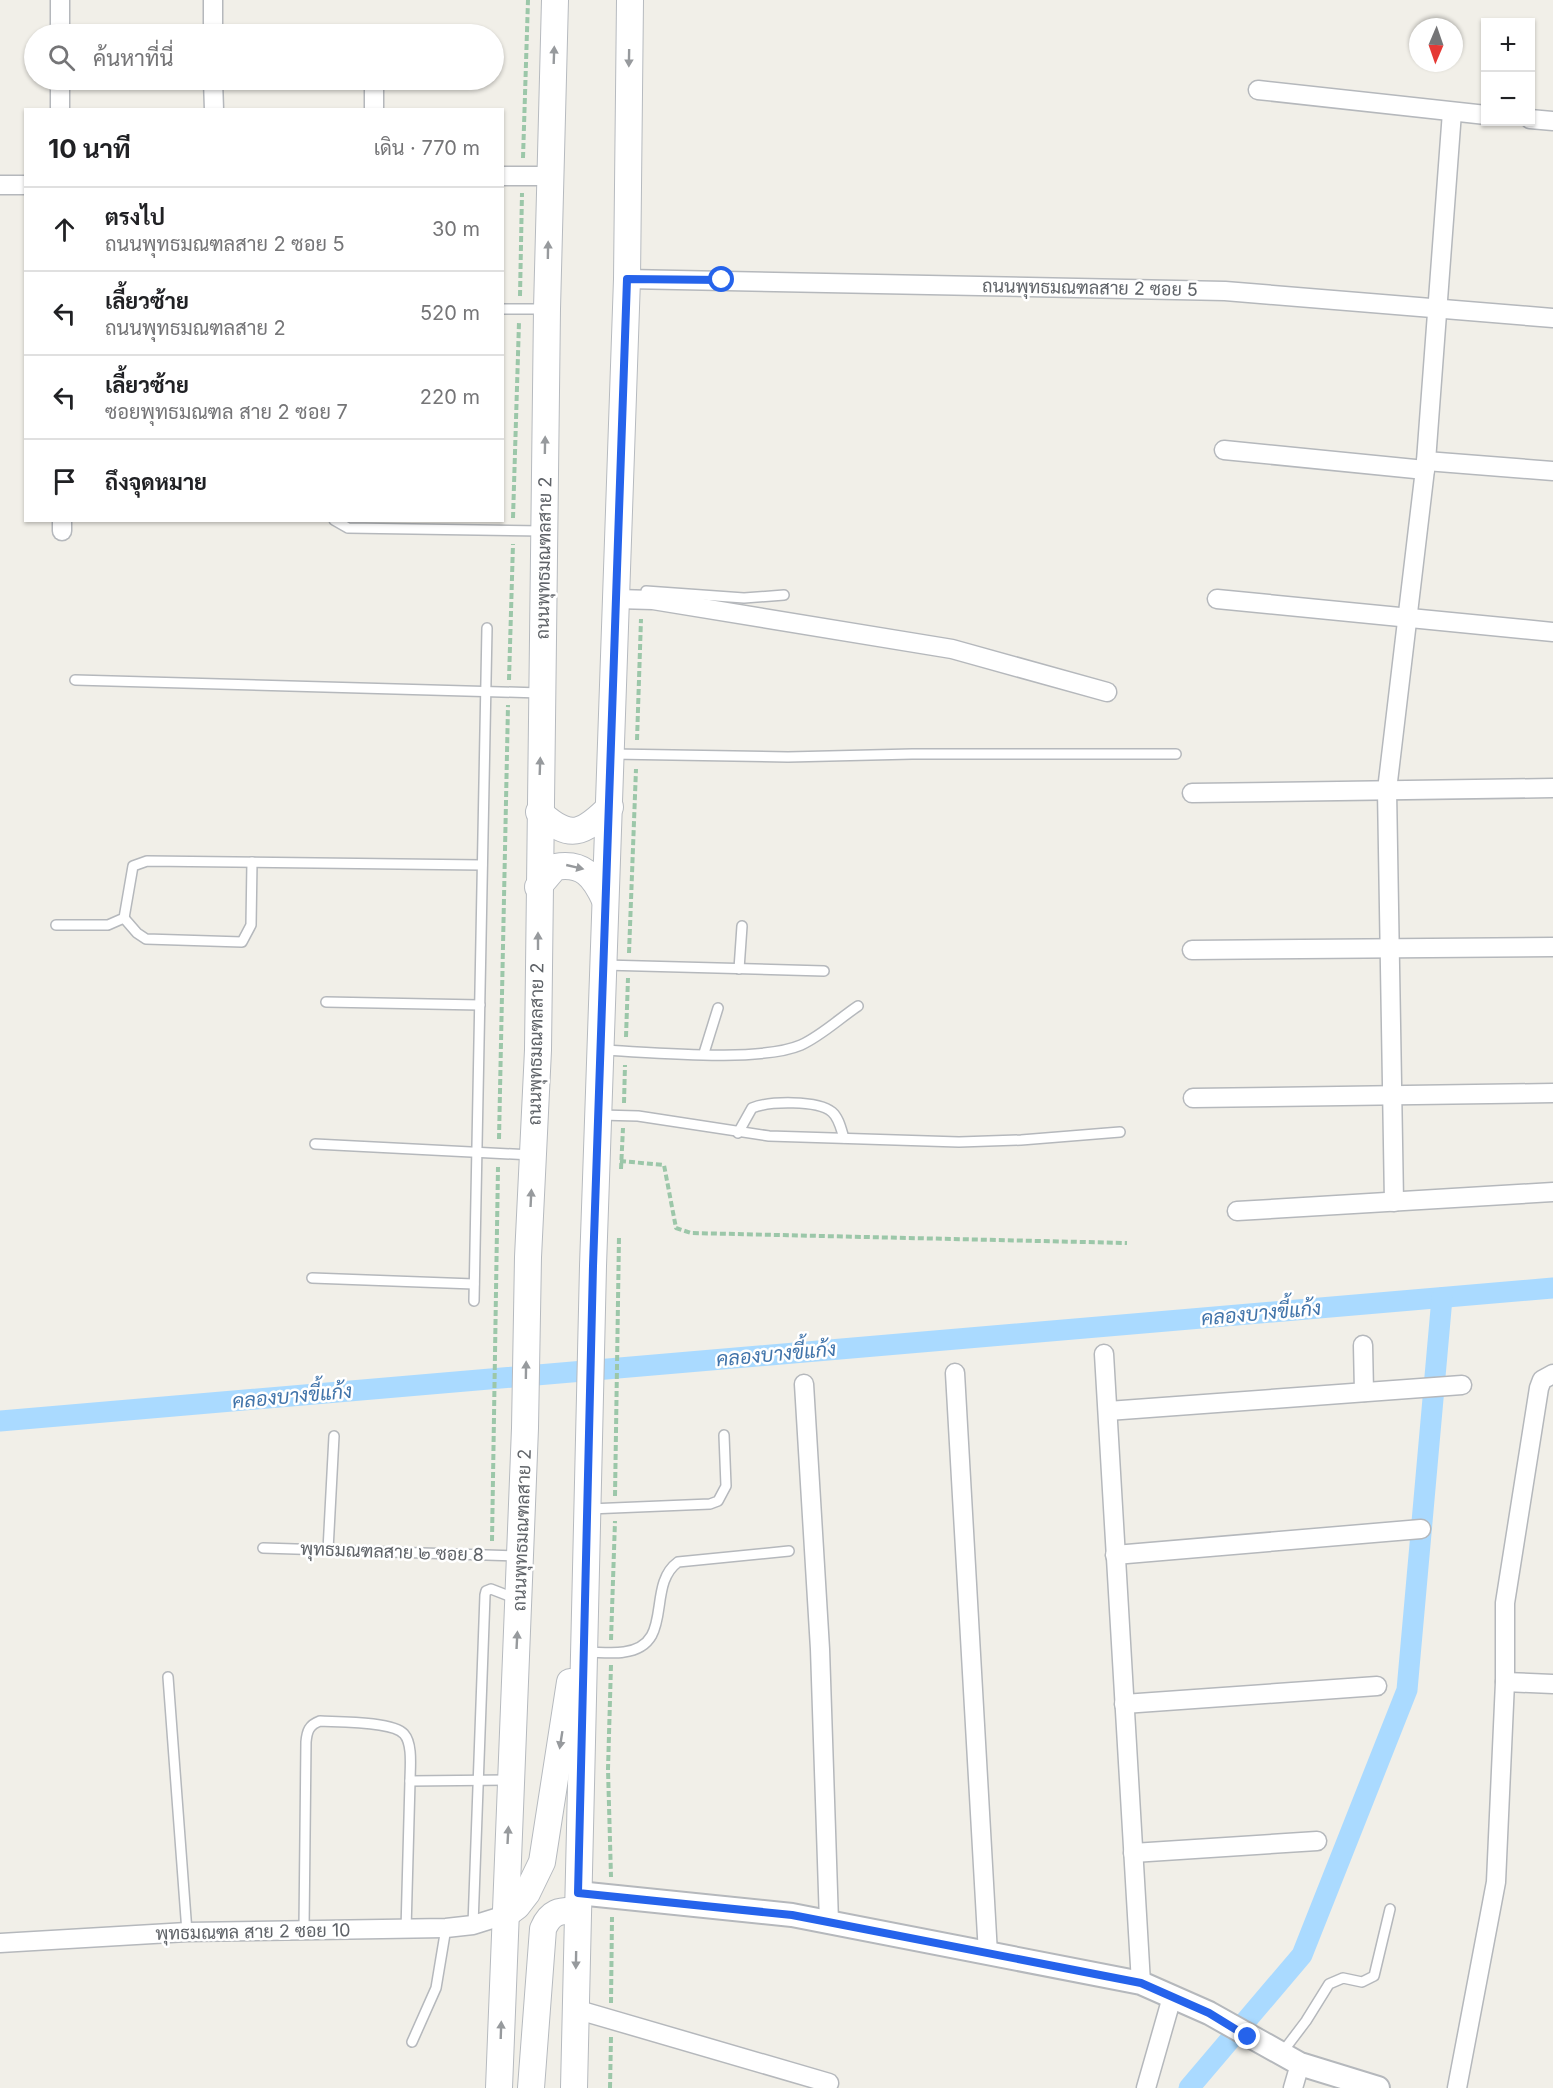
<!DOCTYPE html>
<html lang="th">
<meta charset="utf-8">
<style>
body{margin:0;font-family:Inter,Sarabun,sans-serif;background:#f6f6f6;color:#202124}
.controls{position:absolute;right:18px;top:18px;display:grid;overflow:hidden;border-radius:0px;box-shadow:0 2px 4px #0004}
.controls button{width:54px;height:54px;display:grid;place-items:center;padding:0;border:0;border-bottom:2px solid #e0e0e0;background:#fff;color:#202124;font:30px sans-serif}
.compass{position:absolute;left:1409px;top:18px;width:54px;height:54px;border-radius:50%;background:#fff;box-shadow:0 2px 4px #0004;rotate:182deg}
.stop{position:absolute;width:18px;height:18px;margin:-14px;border:4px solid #2563eb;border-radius:50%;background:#fff}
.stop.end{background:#2563eb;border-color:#fff;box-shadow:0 2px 6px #0008}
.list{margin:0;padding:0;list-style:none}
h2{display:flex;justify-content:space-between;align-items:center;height:78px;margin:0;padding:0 24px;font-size:26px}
h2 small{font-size:20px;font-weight:400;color:#757577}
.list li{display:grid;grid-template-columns:39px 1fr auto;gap:18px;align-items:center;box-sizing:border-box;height:84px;padding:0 24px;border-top:2px solid #e0e0e0}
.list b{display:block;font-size:22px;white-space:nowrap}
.list p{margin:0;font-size:20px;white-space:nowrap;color:#757577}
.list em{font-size:20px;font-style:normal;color:#757577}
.icon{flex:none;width:33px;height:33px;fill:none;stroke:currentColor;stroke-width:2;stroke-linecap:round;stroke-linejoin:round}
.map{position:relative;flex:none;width:1553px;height:2088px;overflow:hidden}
.search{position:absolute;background:#fff;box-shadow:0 2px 4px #0004;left:24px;top:24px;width:480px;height:66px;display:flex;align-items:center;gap:15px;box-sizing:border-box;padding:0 21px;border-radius:33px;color:#757577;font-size:22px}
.panel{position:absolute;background:#fff;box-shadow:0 2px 4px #0004;left:24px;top:108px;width:480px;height:414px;border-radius:0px}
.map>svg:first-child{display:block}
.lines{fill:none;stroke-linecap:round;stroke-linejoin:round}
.canal{stroke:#aadaff;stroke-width:21}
.service-casing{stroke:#b5b8bc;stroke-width:12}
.minor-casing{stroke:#b5b8bc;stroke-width:21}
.tertiary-casing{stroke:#b5b8bc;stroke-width:26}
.secondary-casing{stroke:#b6babf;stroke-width:28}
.path{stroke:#9cc7a9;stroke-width:4;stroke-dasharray:6 3;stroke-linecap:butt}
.service{stroke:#fff;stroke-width:9}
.minor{stroke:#fff;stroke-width:18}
.tertiary{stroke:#fff;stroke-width:22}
.secondary{stroke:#fff;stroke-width:26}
.oneway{fill:#979a9d}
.route{stroke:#2563eb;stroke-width:8}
.labels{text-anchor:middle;stroke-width:5;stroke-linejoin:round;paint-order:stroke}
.street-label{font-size:18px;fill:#5f6368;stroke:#fff}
.water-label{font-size:20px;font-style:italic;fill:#4174aa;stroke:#fff}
</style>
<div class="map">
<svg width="1553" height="2088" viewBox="0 0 1553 2088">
<rect width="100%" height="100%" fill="#f1efe8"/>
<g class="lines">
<g class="canal">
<path d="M0 1421 1553 1288"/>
<path d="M1189 2088 1302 1955 1407 1690 1442 1298"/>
</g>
<defs>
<g id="service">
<path d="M502 309H545"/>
<path d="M334 520 348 528 542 531"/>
<path d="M646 591 744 598 784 595"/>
<path d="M75 680 540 693"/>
<path d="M612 754 788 757 912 754H1176"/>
<path d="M124 918 137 933 146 939 242 942 251 925 252 862"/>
<path d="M56 925H108L124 918 133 866 147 861 482 865"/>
<path d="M604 965 824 971"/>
<path d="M739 969 742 926"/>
<path d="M326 1002 480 1005"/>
<path d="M601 1050C650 1052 759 1063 801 1045 821 1036 840 1018 858 1006"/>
<path d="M704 1053 718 1008"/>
<path d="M600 1115 638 1116 769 1136 959 1142 1021 1140 1120 1132"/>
<path d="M738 1133 752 1108C769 1101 818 1100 832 1112 839 1118 841 1129 844 1138"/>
<path d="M315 1144 532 1155"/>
<path d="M312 1278 474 1284"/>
<path d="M474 1301 487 628"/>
<path d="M589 1509 710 1504 718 1501 726 1486 724 1435"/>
<path d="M263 1548 518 1556"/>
<path d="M328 1550 334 1436"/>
<path d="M586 1652C598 1652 612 1654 624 1652 676 1645 645 1586 678 1562L789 1551"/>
<path d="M168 1677 187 1932"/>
<path d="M473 1925 485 1595 486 1591 491 1589 517 1599"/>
<path d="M304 1929 306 1742C307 1731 309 1725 320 1721 337 1722 393 1721 404 1734 413 1744 410 1768 410 1781L508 1780"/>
<path d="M406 1930 410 1781"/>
<path d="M412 2042 436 1988 446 1928"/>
<path d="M1281 2054 1306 2021 1329 1984 1343 1978 1362 1982 1374 1976 1390 1909"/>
</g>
<g id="minor">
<path d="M213 0V34"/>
<path d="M60 34V0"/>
<path d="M213 80 214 110"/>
<path d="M374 80V110"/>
<path d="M1258 90 1486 115"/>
<path d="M60 110V80"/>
<path d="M1530 119 1553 121"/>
<path d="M502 176H550"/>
<path d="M0 185H26"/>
<path d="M627 279 1225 291 1553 318"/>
<path d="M1224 450 1425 470"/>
<path d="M1426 461 1553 471"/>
<path d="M62 520V531"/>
<path d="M617 599 653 600 952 649 1107 692"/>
<path d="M1217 599 1553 632"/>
<path d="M1192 793 1553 788"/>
<path d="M1192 950 1553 947"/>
<path d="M1193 1098 1553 1093"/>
<path d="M1394 1202 1387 790 1426 461 1452 112"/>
<path d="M1237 1211 1553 1192"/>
<path d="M1363 1345 1364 1392"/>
<path d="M1104 1354 1141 1983"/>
<path d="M955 1373 988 1954"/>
<path d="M804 1384 820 1649 829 1922"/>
<path d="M1108 1411 1462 1385"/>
<path d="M1115 1555 1421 1529"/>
<path d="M1505 1682 1553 1684"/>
<path d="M1124 1704 1377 1686"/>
<path d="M1133 1853 1317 1841"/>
<path d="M0 1943 187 1932 446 1928 473 1925 505 1915"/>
<path d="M575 2009 829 2083"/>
<path d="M1146 2088 1172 1997"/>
<path d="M1293 2088 1300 2064"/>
<path d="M1457 2088 1496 1882 1505 1682V1603L1539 1388 1542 1380 1553 1374"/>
</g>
<path id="tertiary" d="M578 1893 792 1915 1141 1983 1209 2013 1300 2064 1378 2088"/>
<g id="secondary">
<path d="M539 812C570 841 583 834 610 807"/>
<path d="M538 887 555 867C583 862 594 876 605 900"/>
<path d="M505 1915 517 1906 527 1893 542 1862 570 1682"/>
<path d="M499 2088 525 1428 528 1257 538 1050 547 309 555 0"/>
<path d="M531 2088 543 1929C550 1912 559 1910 577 1911"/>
<path d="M574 2088 593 1266 627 279 630 0"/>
</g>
</defs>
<use href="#service" class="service-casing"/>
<use href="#minor" class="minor-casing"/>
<use href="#tertiary" class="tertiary-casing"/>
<use href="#secondary" class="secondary-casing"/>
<g class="path">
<path d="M523 158 528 0"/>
<path d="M520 296 522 193"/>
<path d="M513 518 519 322"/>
<path d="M509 680 513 544"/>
<path d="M637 740 641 619"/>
<path d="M629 953 636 769"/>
<path d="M626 1037 628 978"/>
<path d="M624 1103 625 1065"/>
<path d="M499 1139 508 705"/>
<path d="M620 1161 664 1165 676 1228 691 1233 1127 1243"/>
<path d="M621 1169 623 1128"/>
<path d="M615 1496 619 1236"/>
<path d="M492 1541 498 1167"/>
<path d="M611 1640 615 1521"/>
<path d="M611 1665 608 1769 611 1877"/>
<path d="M611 2003 612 1917"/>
<path d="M610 2088 611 2037"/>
</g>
<use href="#service" class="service"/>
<use href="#minor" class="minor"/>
<use href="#tertiary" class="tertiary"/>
<use href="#secondary" class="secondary"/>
</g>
<defs><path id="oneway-solid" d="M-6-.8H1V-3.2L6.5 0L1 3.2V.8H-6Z" transform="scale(1.5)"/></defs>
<g class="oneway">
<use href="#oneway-solid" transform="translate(554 55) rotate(-88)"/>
<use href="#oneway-solid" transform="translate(629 58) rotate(91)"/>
<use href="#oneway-solid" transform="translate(548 250) rotate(-89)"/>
<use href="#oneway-solid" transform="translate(545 445) rotate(-89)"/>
<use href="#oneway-solid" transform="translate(540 766) rotate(-88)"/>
<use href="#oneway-solid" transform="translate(575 867) rotate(13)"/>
<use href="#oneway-solid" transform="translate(538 941) rotate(-90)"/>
<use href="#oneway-solid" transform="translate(531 1198) rotate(-87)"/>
<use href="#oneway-solid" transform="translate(526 1370) rotate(-89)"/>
<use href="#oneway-solid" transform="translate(517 1640) rotate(-87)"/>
<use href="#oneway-solid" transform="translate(561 1740) rotate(99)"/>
<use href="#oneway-solid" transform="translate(508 1835) rotate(-87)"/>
<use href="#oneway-solid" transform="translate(576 1960) rotate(91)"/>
<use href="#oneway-solid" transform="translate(501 2030) rotate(-88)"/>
</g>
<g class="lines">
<path class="route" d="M722 280 627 279 593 1266 578 1893 792 1915 1141 1983 1209 2013 1248 2037"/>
</g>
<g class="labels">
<g class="street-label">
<text transform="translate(1090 288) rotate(1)" y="6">ถนนพุทธมณฑลสาย 2 ซอย 5</text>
<text transform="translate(544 558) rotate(-89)" y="6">ถนนพุทธมณฑลสาย 2</text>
<text transform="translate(536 1044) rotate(-89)" y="6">ถนนพุทธมณฑลสาย 2</text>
<text transform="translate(522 1530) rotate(-88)" y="6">ถนนพุทธมณฑลสาย 2</text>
<text transform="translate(392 1552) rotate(2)" y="6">พุทธมณฑลสาย ๒ ซอย 8</text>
<text transform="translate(253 1932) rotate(-1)" y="6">พุทธมณฑล สาย 2 ซอย 10</text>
</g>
<g class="water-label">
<text transform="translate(1261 1313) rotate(-5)" y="7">คลองบางขี้แก้ง</text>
<text transform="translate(776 1354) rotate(-5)" y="7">คลองบางขี้แก้ง</text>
<text transform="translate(292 1396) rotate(-5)" y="7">คลองบางขี้แก้ง</text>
</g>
</g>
</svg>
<div class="controls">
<button>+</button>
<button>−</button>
</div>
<svg class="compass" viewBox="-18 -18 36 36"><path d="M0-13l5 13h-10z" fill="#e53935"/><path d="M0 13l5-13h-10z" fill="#757577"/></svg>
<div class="stop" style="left:722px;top:280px"></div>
<div class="stop end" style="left:1248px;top:2037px"></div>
<div class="search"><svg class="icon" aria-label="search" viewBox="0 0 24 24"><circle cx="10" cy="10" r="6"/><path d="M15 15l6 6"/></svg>ค้นหาที่นี่</div>
<section class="panel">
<h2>10 นาที<small>เดิน · 770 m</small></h2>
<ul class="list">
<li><svg class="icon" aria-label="ahead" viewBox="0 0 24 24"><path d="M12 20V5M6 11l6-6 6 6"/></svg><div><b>ตรงไป</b><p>ถนนพุทธมณฑลสาย 2 ซอย 5</p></div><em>30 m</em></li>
<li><svg class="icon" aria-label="left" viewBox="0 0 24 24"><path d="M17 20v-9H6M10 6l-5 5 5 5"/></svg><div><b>เลี้ยวซ้าย</b><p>ถนนพุทธมณฑลสาย 2</p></div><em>520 m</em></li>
<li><svg class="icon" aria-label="left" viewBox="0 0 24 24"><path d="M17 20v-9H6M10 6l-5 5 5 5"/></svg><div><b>เลี้ยวซ้าย</b><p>ซอยพุทธมณฑล สาย 2 ซอย 7</p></div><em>220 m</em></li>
<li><svg class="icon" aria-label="arrive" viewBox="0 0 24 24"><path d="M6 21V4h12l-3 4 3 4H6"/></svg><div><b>ถึงจุดหมาย</b></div></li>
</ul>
</section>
</div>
